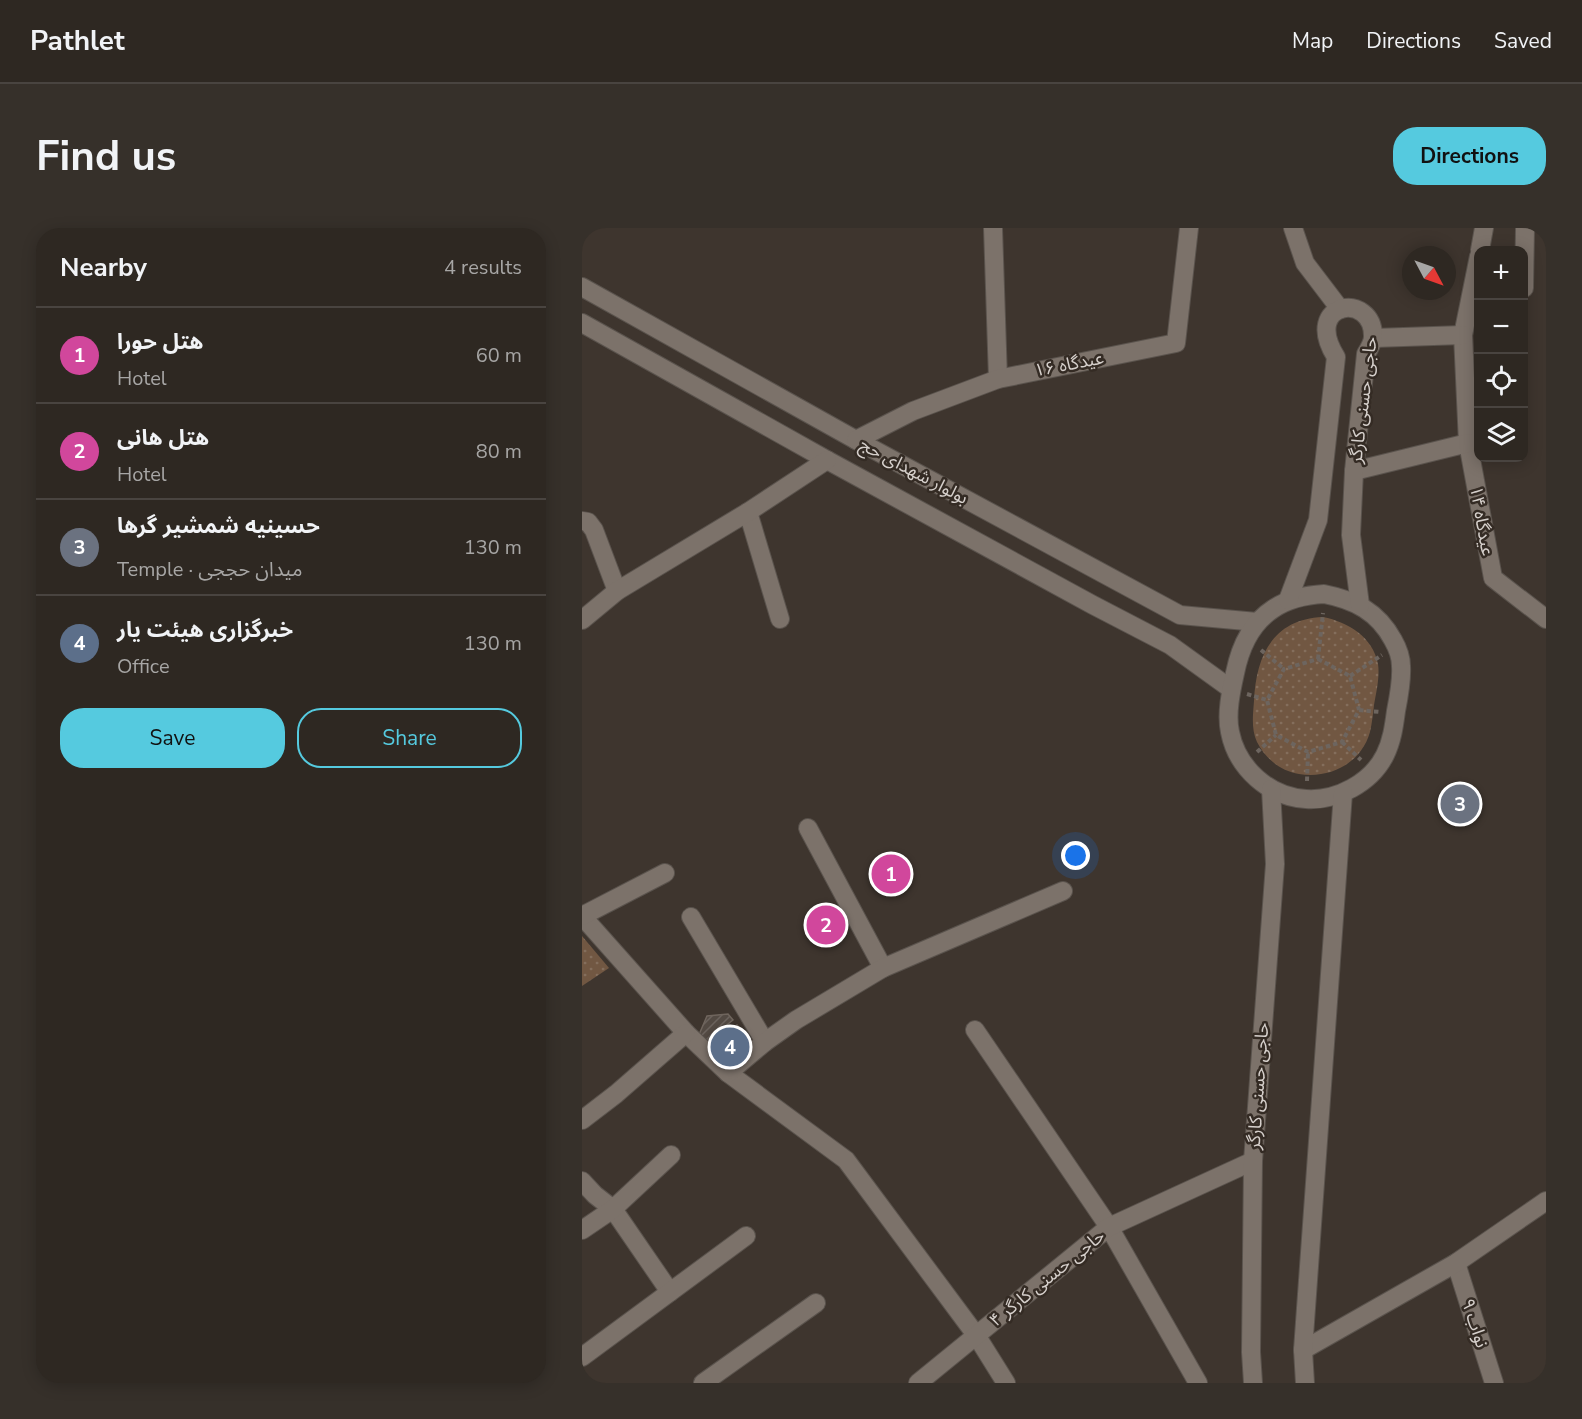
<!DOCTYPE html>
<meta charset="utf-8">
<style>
body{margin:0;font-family:"Nunito Sans","Noto Sans Arabic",sans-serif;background:#36302a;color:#f1f3f6}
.controls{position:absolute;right:18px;top:18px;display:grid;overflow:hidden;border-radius:12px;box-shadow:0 3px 15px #0003}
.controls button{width:54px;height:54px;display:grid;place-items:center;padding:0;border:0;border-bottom:2px solid #494440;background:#2e2822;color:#f1f3f6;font:30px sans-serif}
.compass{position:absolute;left:820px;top:18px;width:54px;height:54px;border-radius:50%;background:#2e2822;box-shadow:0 3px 15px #0003;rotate:131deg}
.you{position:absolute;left:494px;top:628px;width:21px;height:21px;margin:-15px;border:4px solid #fff;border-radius:50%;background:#1a73e8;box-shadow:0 0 0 9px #1a73e833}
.badge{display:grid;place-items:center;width:39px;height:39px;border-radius:50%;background:#55cadf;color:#fff;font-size:20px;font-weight:700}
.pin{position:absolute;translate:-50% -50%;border:3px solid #fff;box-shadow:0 2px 6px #0006}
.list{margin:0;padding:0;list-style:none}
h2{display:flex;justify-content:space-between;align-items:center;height:78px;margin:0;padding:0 24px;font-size:26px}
h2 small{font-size:20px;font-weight:400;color:#a7a6a5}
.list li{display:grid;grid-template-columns:39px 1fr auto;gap:18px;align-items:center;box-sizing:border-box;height:96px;padding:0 24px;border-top:2px solid #494440}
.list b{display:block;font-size:22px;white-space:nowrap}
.list p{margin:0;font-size:20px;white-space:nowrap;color:#a7a6a5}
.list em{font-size:20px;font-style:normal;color:#a7a6a5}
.actions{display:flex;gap:12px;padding:18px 24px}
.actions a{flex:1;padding:14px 0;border:2px solid #55cadf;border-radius:24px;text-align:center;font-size:21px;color:#55cadf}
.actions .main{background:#55cadf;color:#111}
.icon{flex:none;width:33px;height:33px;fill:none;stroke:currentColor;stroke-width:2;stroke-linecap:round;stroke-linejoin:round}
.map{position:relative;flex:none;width:964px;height:1155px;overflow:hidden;border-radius:24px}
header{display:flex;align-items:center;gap:36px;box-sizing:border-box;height:84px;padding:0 30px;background:#2e2822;border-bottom:2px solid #494440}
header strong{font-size:28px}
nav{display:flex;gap:33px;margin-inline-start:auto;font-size:21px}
.intro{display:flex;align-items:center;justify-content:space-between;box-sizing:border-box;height:144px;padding:0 36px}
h1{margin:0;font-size:42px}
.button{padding:15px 27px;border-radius:24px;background:#55cadf;color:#111;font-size:21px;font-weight:700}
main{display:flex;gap:36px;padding:0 36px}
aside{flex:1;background:#2e2822;border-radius:24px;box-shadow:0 3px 15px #0003}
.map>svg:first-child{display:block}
.grass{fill:url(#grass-dots)}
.building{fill:url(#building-hatch);stroke:#6f655d;stroke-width:1.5}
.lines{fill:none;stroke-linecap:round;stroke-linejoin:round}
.minor-casing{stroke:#5a534d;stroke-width:20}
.path{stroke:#6d655f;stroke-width:4;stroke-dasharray:4.5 3;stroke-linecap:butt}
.minor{stroke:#7c726a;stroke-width:18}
.labels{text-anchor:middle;stroke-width:5;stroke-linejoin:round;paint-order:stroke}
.street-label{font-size:18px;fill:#d6d0cc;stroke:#342b24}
</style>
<header>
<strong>Pathlet</strong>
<nav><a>Map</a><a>Directions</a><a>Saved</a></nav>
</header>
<div class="intro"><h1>Find us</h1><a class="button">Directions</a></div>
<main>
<aside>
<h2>Nearby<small>4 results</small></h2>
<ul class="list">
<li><span class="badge" style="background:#d1479c">1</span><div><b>هتل حورا</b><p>Hotel</p></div><em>60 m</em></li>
<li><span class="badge" style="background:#d1479c">2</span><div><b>هتل هانی</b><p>Hotel</p></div><em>80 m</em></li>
<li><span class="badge" style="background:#6b7280">3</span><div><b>حسینیه شمشیر گرها</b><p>Temple · میدان حججی</p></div><em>130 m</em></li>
<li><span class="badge" style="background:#5c6f8a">4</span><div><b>خبرگزاری هیئت یار</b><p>Office</p></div><em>130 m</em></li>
</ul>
<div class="actions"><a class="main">Save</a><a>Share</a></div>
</aside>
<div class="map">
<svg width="964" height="1155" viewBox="0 0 964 1155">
<defs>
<pattern id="grass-dots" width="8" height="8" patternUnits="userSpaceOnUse" patternTransform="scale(1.5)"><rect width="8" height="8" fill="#715742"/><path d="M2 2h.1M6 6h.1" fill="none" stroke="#846e5c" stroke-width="1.8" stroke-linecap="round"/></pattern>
<pattern id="building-hatch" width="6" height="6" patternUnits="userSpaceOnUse" patternTransform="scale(1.5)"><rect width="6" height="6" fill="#534a43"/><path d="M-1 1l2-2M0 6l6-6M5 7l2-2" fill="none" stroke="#6b635d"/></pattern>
</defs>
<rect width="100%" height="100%" fill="#3e352e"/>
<g class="grass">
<path d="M741 389C766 394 791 409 796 436 798 449 794 465 792 477 791 486 790 495 788 504 779 536 747 551 717 546 698 543 683 530 675 514 669 501 671 487 672 473 674 428 691 391 741 389Z"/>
<path d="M0 708 27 740 0 758Z"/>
</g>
<g class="building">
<path d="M146 786 151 792 122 815 116 809 125 788Z"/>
<path d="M155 797 171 818 144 841 124 821Z"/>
</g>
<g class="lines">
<defs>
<g id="minor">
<path d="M411 0 416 151"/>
<path d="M711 0 723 35 758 81"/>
<path d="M898 22 902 0"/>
<path d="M897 28 881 107 886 215 911 350 964 391"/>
<path d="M0 59 274 212 598 387 675 394"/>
<path d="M942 60 943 0"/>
<path d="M0 95 245 232 511 377 588 417 649 461"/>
<path d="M792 110 881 107"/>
<path d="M274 212 331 183 416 151 594 115 607 0"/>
<path d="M772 243 886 215"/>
<path d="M166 284 198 391"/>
<path d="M0 293 6 294 12 302 35 363"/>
<path d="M742 366C773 372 796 384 811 412 815 419 819 429 819 438 820 452 817 468 814 483 812 498 810 513 803 527 789 555 755 573 724 571 687 569 655 540 648 504 644 486 649 463 653 445 658 420 668 396 691 381 707 370 724 367 742 366Z"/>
<path d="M706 372 736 292 754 129C719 73 792 63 791 109 791 114 787 121 784 126L772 243 769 307 778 377"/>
<path d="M0 392 35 363 166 284 245 232"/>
<path d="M226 600 301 740"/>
<path d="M0 688 104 805 146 845 264 932 394 1107 424 1155"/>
<path d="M0 688 83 645"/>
<path d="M109 689 183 814"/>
<path d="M393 802 527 999 616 1155"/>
<path d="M146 845 183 814 214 792 301 740 481 663"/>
<path d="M0 892 34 866 104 805"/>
<path d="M0 953 13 967 31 981 88 1064"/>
<path d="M0 1002 31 981 89 927"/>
<path d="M874 1035 912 1155"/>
<path d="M721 1122 874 1035 964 973"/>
<path d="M0 1129 164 1008"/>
<path d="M121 1155 234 1075"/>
<path d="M336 1155 527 999 671 933"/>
<path d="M671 1155 669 1124 671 933 693 636 689 561"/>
<path d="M723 1155 721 1122 761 565"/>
</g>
</defs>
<use href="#minor" class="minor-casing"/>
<g class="path">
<path d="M679 422 702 441"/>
<path d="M736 431 768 448 777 482 760 514 726 524 694 507 685 472 702 441Z"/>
<path d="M736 431 741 385"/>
<path d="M768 448 800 427"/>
<path d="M665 466 685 472"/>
<path d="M777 482 798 484"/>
<path d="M760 514 779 532"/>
<path d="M675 524 694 507"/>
<path d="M725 553 726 524"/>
</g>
<use href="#minor" class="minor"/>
</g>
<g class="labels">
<g class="street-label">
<text transform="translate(487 136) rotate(-11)" y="6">عیدگاه ۱۶</text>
<text transform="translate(781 172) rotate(-83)" y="6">حاجی حسنی کارگر</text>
<text transform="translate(332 243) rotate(28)" y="6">بولوار شهدای حج</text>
<text transform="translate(900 293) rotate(80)" y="6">عیدگاه ۱۴</text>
<text transform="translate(676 858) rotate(-86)" y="6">حاجی حسنی کارگر</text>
<text transform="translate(465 1050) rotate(-39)" y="6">حاجی حسنی کارگر ۴</text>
<text transform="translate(893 1095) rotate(72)" y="6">نواب ۹</text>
</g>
</g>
</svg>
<div class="controls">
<button>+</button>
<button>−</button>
<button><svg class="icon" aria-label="locate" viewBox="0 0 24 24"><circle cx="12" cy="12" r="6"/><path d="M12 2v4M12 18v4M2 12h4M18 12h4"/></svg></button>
<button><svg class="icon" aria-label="layers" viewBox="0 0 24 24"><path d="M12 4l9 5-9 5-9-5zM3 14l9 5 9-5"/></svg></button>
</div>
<svg class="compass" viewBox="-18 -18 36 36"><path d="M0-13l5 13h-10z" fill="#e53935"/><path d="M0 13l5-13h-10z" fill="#a7a6a5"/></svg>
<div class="you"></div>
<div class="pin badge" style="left:309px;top:646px;background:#d1479c">1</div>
<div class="pin badge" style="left:244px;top:697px;background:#d1479c">2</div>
<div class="pin badge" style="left:878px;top:576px;background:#6b7280">3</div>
<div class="pin badge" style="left:148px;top:819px;background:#5c6f8a">4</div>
</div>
</main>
